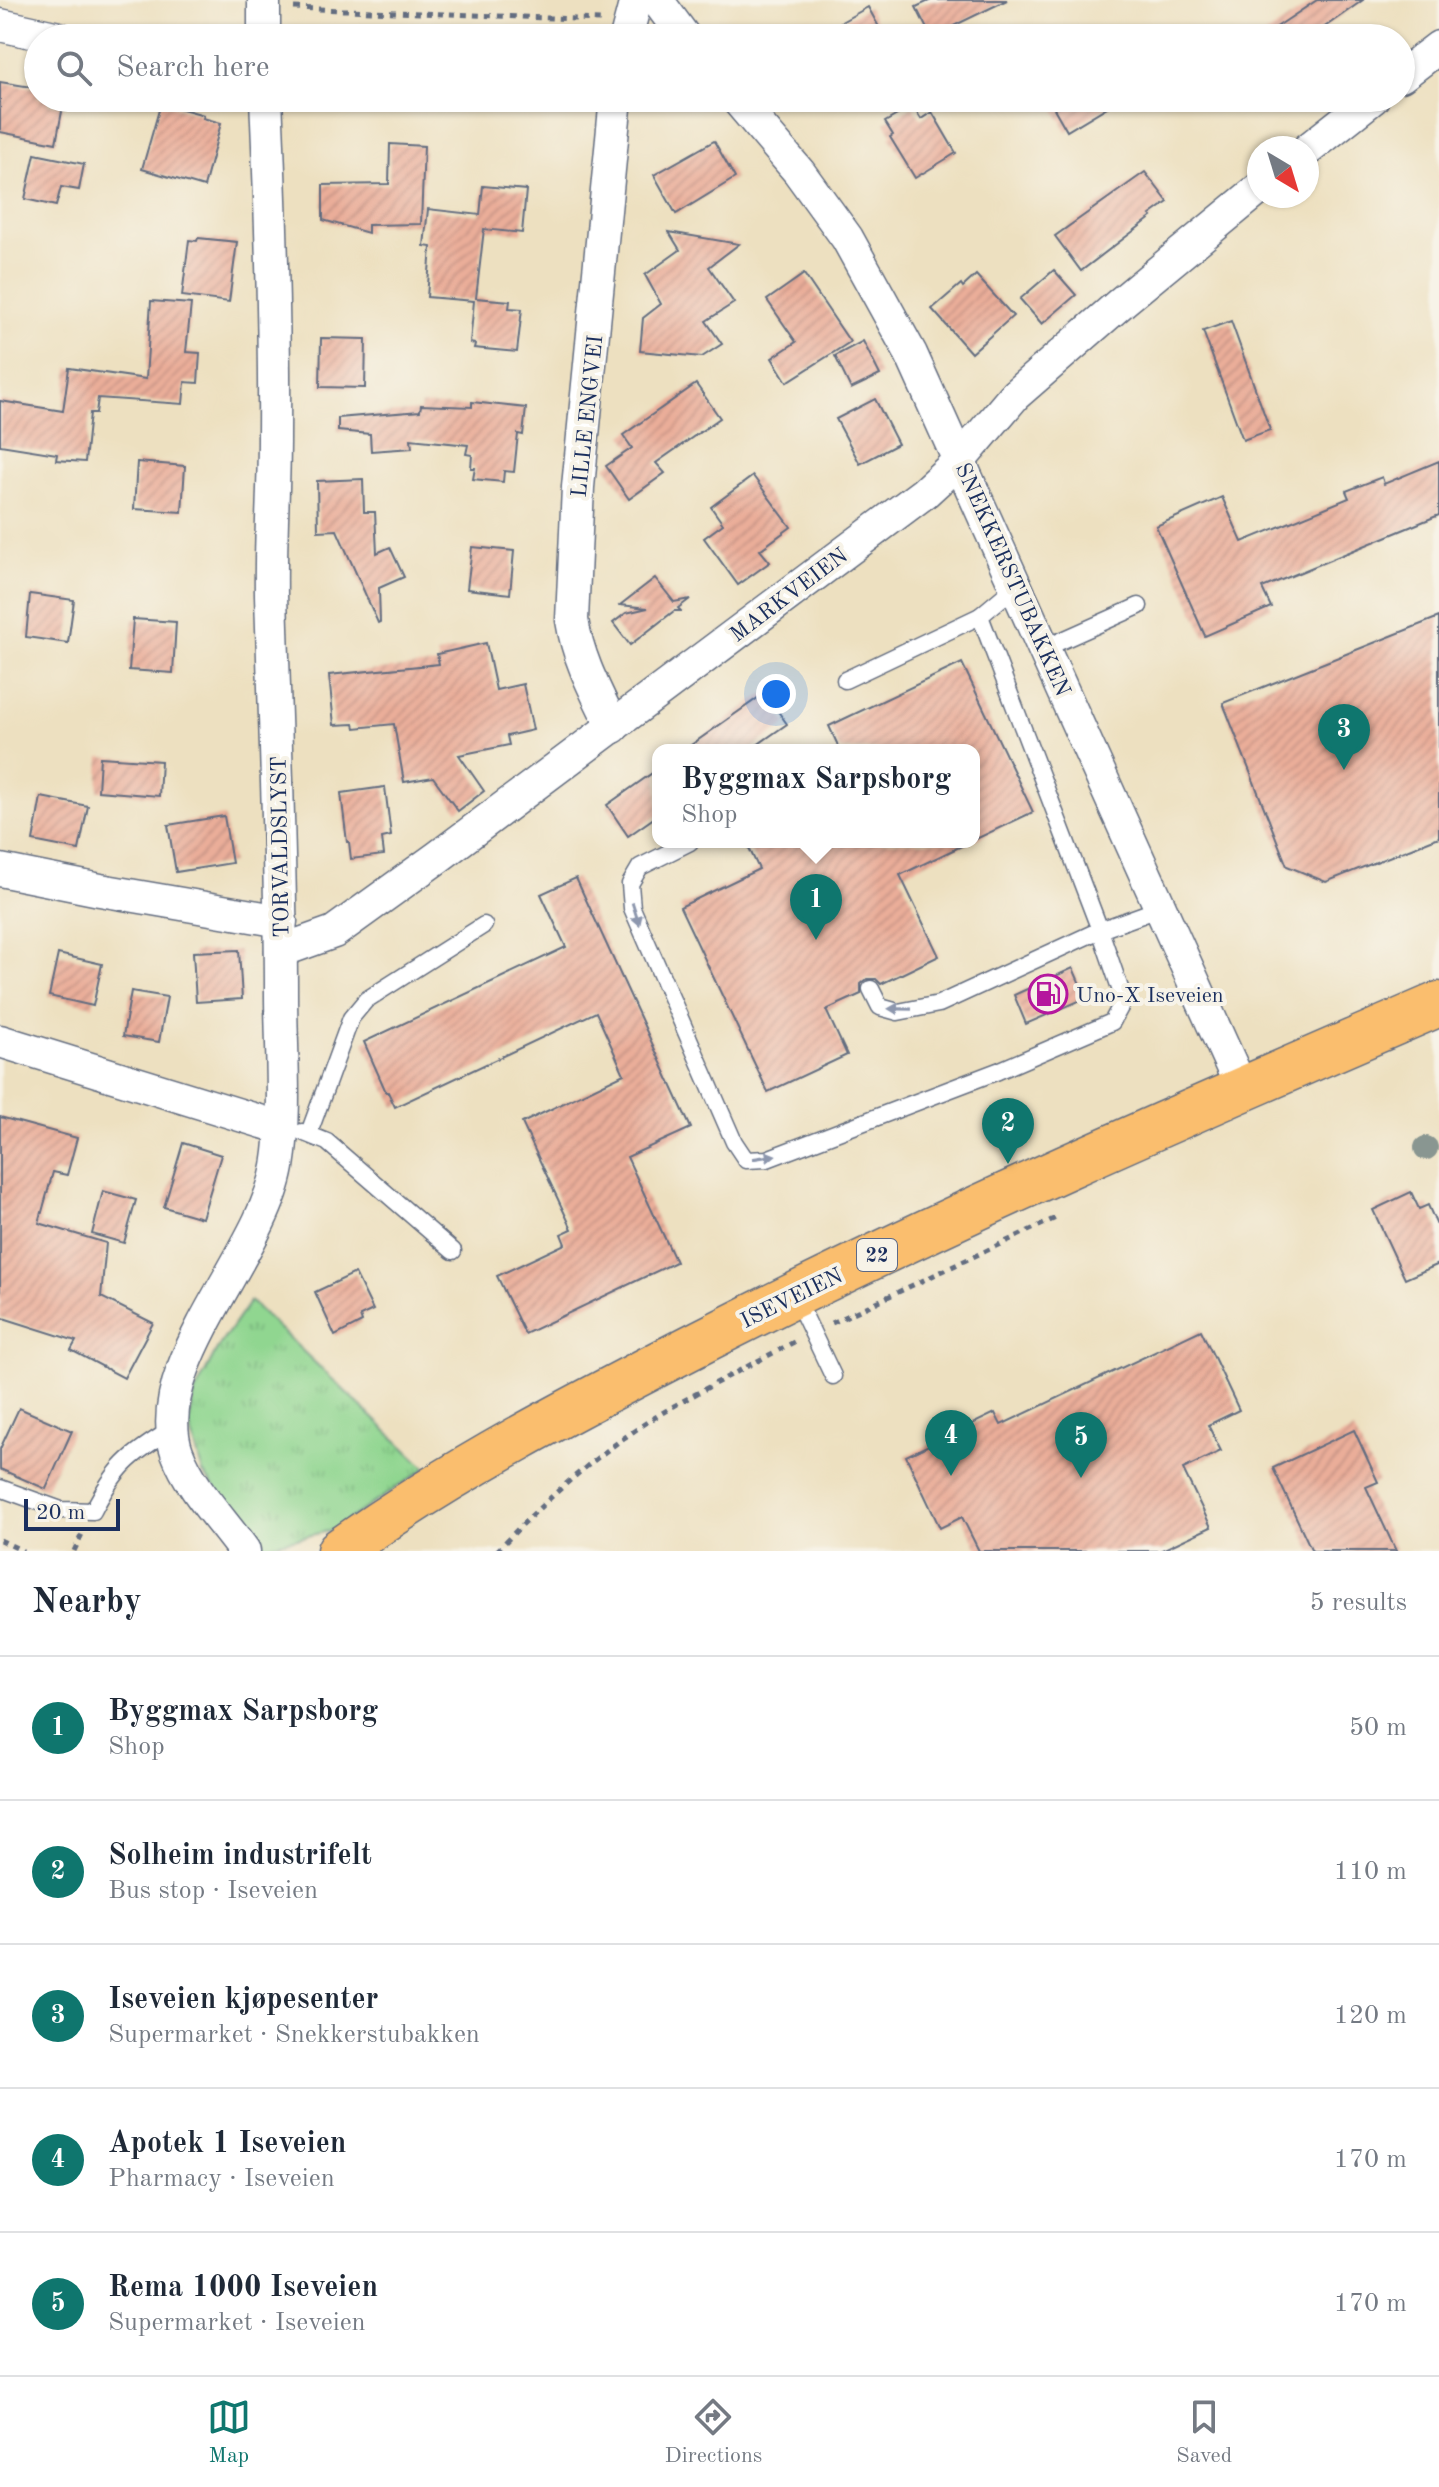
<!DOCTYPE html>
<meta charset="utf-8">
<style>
body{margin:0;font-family:"Old Standard TT",serif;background:#f2f2f3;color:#1f2937}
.compass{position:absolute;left:1247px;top:136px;width:72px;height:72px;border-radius:50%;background:#fff;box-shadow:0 2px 6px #0004;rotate:142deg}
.scale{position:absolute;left:24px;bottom:20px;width:96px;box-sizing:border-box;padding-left:8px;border:4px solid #1b2f5e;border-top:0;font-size:22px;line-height:28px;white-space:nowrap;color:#1b2f5e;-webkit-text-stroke:6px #f7f3e8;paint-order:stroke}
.you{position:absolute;left:776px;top:694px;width:28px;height:28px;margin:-20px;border:6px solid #fff;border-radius:50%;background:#1a73e8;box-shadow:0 0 0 12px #1a73e833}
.badge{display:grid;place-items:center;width:52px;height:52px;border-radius:50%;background:#0f766e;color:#fff;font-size:26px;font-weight:700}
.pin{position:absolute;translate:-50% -66px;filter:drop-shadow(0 2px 4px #0008)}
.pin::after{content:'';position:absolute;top:42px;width:28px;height:24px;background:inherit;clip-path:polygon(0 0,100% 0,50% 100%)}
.popup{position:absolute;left:652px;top:744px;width:328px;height:104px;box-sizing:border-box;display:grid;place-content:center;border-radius:16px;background:#fff;filter:drop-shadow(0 2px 6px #0005);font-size:26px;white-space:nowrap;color:#747a83}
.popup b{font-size:30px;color:#1f2937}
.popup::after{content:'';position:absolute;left:50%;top:100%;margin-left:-16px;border:16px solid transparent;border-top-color:#fff}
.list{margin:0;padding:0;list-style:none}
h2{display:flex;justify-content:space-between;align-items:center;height:104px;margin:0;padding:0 32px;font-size:34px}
h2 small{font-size:26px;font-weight:400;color:#747a83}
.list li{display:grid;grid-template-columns:52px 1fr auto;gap:24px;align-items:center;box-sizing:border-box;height:144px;padding:0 32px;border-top:2px solid #e0e1e3}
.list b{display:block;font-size:30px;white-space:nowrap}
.list p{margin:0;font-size:26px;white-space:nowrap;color:#747a83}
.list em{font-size:26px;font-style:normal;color:#747a83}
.icon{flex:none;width:44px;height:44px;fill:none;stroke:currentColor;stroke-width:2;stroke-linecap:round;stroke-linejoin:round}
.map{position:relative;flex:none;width:1439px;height:1551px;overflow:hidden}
.search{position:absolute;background:#fff;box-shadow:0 2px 6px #0004;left:24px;right:24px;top:24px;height:88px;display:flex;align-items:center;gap:20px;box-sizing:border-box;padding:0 28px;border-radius:44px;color:#747a83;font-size:30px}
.sheet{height:824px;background:#fff}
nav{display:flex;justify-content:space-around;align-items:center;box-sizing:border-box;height:112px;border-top:2px solid #e0e1e3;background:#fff;font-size:22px;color:#747a83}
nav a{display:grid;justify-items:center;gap:4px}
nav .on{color:#0f766e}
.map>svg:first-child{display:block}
.grass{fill:url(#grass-tufts);stroke:#568277;stroke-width:2}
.building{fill:url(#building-hatch)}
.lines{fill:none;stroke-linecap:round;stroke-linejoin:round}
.lane-casing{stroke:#646d80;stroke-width:19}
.street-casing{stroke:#646d80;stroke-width:35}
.highway-casing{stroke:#646d80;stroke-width:47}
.path{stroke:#646d80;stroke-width:5;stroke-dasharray:6 6;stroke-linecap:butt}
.lane{stroke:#fff;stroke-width:16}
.street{stroke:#fff;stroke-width:32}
.highway{stroke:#fabe6e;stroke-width:44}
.tree{fill:#899691}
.oneway{fill:#8d97ae}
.labels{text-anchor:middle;stroke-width:8;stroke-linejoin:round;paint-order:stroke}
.shield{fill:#f7f3e8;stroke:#5d6a87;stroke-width:2}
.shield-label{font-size:20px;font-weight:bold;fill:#1b2f5e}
.street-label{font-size:22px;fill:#1b2f5e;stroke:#f7f3e8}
.poi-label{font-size:22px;fill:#1b2f5e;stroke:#f7f3e8;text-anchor:start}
</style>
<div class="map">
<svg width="1439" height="1551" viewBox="0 0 1439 1551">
<defs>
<pattern id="grass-tufts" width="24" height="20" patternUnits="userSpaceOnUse" patternTransform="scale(2)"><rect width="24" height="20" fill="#90d690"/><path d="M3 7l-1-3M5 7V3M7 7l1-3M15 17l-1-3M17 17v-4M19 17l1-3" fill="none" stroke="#7cb87f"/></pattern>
<pattern id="building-hatch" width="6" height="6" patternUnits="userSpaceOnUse" patternTransform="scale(2)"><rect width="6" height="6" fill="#eaad99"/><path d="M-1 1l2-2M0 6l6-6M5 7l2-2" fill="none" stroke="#c89586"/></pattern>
</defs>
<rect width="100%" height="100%" fill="#f7f3e8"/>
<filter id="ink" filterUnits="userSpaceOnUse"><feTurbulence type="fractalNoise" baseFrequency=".0125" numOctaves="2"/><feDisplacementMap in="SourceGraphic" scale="16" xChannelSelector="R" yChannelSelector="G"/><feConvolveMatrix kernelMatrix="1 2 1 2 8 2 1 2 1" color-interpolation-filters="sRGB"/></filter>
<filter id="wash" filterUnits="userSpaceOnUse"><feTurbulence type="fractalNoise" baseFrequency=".006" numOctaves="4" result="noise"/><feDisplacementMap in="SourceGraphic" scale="32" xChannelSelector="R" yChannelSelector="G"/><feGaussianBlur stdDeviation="1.8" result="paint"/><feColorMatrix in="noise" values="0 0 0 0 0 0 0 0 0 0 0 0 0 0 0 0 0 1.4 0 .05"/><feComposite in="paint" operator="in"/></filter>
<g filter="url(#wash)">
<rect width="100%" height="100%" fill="#ede0c0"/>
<path class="grass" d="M250 1301 426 1468 333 1530 262 1546 203 1473 189 1424 195 1392 219 1346Z"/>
<g id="blocks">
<g class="building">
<path d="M931 0H1007L931 37 916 7Z"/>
<path d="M1317 0H1363L1309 38H1260Z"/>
<path d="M868 7 885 38H813Z"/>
<path d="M0 82 38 88V98H50L49 104 63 106 56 143 0 132Z"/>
<path d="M1048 98H1122L1067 131Z"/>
<path d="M161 103 204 115 203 118 221 123 204 187 142 169Z"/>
<path d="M913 106 921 119 932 112 956 153 915 178 890 137 893 135 885 122Z"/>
<path d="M714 141 735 178 676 214 654 175Z"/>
<path d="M390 144 424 146 421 224 368 225V233L323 220V185L389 184Z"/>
<path d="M35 154 84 164 79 190 61 187 56 206 25 199Z"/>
<path d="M1145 172 1168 202 1150 215 1152 217 1081 271 1055 236Z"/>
<path d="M483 186 526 190 522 233 484 229 476 298 510 301 509 308 522 309 517 352 474 348 475 344 470 343 474 301 427 297 431 247 424 246 428 209 480 215Z"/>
<path d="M669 232 739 244 709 267 734 303 706 321 722 344 702 357 640 351 643 318 661 304 645 275 680 250Z"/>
<path d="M198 238 237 242 229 302 182 296 189 240 197 241Z"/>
<path d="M1054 270 1076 295 1042 324 1020 299Z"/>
<path d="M804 274 850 342 787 382 772 358 796 342 767 300Z"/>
<path d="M976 275 1013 316 971 353 932 309 961 284 963 287Z"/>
<path d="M151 301 191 304 186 352 200 353 198 383 185 382 183 404 98 398 96 413H90L85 462 56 460 57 454 0 445V401L63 411 69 368 146 379Z"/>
<path d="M1231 321 1270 430 1243 440 1203 331Z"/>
<path d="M321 338 366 339 365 388 320 387Z"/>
<path d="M863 341 880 375 851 389 835 356Z"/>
<path d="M696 384 720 418 656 463 665 473 629 499 606 466 632 448 623 435Z"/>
<path d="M875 399 898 444 860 464 836 419Z"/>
<path d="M472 402 526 408 523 435 518 434 514 472 504 471 503 482 473 479 475 468H471L472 455 466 454 468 445 411 439 412 448 371 451 370 434 338 431V418L420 411 421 405 472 407Z"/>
<path d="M1439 461V515L1262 588 1271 607 1205 636 1156 526 1222 497 1242 542 1349 498 1346 491 1382 477 1384 484Z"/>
<path d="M137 462 185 466 182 512 134 509Z"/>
<path d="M753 476 791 527 760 550 770 562 738 585 704 538 723 524 711 507Z"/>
<path d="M363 479 364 512H375L377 553 390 547 404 577 379 588 380 622 378 623 337 530 318 531 317 481Z"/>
<path d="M472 547 514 551 510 594 467 589Z"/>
<path d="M655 578 674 602 690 599 678 608 681 611H674L630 645 613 623 626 613 648 608 620 605Z"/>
<path d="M30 594 74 600 68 643 26 637Z"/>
<path d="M1439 617V837L1326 882 1287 866 1223 703Z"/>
<path d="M133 619 176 622 173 673 129 670Z"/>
<path d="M486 643 496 690 523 684 533 730 507 736 509 745 459 755 484 791 458 811 433 777 404 782 394 724 355 728 354 724 334 725 329 675 439 664 437 654Z"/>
<path d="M962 663 1033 812 974 840V750H840L829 726Z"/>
<path d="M765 693 787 724 750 750H684Z"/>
<path d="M100 757 161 761 159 796 98 791Z"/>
<path d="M658 769V815L628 836 607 805Z"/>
<path d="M385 787 391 836 382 838 384 855 351 859 349 842H347L341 793Z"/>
<path d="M41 797 88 806 79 850 33 841Z"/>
<path d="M224 816 232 863 176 872 168 825Z"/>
<path d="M762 842H970L900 875 939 956 881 984 876 979H867L861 984V994L826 1010 847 1055 768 1092 680 907 759 869 749 848Z"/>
<path d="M576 878 691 1128 627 1157 676 1262 525 1334 497 1276 565 1244 561 1234 572 1229 522 1123 624 1074 596 1012 395 1107 388 1092H386L364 1042 566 947 541 894Z"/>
<path d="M239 950 242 999 196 1002 193 952Z"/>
<path d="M58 954 102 964 93 1006 49 996Z"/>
<path d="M1073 968 1086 998 1026 1024 1014 995Z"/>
<path d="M131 991 167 997 159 1042 123 1036Z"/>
<path d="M0 1117 77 1138 67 1175 53 1172 39 1223 106 1243 101 1297 153 1323 124 1378 71 1350 76 1341 0 1317Z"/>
<path d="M183 1143 221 1155 202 1218 164 1207Z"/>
<path d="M103 1191 136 1200 124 1243 92 1234Z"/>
<path d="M1411 1192 1419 1209 1428 1205 1439 1230V1264L1405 1279 1373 1210Z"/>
<path d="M355 1273 373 1310 360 1316 362 1322 335 1336 315 1292Z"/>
<path d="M1201 1330 1239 1410 1208 1425 1221 1451 1183 1469 1211 1527 1160 1551H979L962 1517 940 1528 906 1456 995 1413 1001 1425Z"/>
<path d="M19 1408 72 1431 46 1489 0 1469V1449Z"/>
<path d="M1354 1430 1378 1482 1366 1487 1396 1551H1312L1273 1468Z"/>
</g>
</g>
</g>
<g filter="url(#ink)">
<use href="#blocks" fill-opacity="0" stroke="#646d80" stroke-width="2"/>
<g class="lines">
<defs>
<g id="lane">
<path d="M1045 648 1139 606"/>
<path d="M845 680 980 616"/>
<path d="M690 842 640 867 630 884 632 908 734 1142 746 1160 767 1159 998 1071 1112 1022 1124 1000 1100 930 1161 908"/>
<path d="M871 989 880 1007 898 1012 939 1004 1100 930 980 616 1017 585"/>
<path d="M302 1132 327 1142 453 1251"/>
<path d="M309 1133 351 1018 366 1000 484 925"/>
<path d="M795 1296 833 1376"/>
<path d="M0 1488 61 1510 93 1511C115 1468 129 1455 171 1430"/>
</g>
<g id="street">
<path d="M264 0V38"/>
<path d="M657 0 685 38"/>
<path d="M0 25 59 38"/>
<path d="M626 38 636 0"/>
<path d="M1401 76 1439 47"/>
<path d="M736 98 799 172 847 238 911 354 1242 1089"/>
<path d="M1307 150 1373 98"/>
<path d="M613 727C596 692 578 659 572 620L578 487 616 98"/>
<path d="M0 870 100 890 281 921"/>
<path d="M281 951 334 932 438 857 924 493 960 460 1015 395 1123 301 1259 189"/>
<path d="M0 1041 282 1128"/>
<path d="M244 1551C222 1520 190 1488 177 1452 147 1367 263 1254 278 1167 287 1111 281 1051 281 994 281 861 275 728 271 595 270 542 274 490 274 437 275 324 271 211 266 98"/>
</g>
<path id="highway" d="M339 1551C454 1469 578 1405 703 1341 943 1218 1191 1111 1439 1004"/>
</defs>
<use href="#lane" class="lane-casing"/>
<use href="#street" class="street-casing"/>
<use href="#highway" class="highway-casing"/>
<g class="path">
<path d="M294 8 600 20"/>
<path d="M832 1323 1058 1217"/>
<path d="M0 1540 23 1551"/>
<path d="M74 1551 82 1534"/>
<path d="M497 1551C548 1496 609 1443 674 1406 713 1384 754 1363 794 1342"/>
</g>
<use href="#lane" class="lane"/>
<use href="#street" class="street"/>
<use href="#highway" class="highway"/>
</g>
<circle class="tree" cx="1426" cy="1148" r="12"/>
<defs><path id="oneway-solid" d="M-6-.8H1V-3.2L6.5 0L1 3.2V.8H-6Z" transform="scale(2)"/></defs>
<g class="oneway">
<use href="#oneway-solid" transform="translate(636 914) rotate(72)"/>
<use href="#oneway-solid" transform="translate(900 1009) rotate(-179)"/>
<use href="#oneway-solid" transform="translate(764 1157) rotate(-9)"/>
</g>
</g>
<defs>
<symbol id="fuel-ring" viewBox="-11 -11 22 22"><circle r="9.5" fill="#f7f3e8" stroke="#b5179e" stroke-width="1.5"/><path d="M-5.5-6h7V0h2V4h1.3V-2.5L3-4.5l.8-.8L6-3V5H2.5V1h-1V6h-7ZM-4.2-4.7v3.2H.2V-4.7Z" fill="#b5179e"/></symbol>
</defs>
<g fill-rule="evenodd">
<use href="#fuel-ring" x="1026" y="972" width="44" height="44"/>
</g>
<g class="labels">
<rect class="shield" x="857" y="1239" width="40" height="32" rx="6"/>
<g class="shield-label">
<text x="877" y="1262">22</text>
</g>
<g class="street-label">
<text transform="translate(586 416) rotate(-84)" y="8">LILLE ENGVEI</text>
<text transform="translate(1014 579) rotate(66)" y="8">SNEKKERSTUBAKKEN</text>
<text transform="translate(788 594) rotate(-37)" y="8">MARKVEIEN</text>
<text transform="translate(279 847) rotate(-91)" y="8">TORVALDSLYST</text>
<text transform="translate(791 1297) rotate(-26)" y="8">ISEVEIEN</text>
</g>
<g class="poi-label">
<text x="1076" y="1002">Uno-X Iseveien</text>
</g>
</g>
</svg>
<svg class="compass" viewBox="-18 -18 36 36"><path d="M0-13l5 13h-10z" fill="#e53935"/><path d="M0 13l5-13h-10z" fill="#747a83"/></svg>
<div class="scale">20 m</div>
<div class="you"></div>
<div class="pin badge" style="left:816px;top:940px">1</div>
<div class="popup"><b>Byggmax Sarpsborg</b>Shop</div>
<div class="pin badge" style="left:1008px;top:1164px">2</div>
<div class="pin badge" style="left:1344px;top:770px">3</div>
<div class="pin badge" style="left:951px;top:1476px">4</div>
<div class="pin badge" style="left:1081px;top:1478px">5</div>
<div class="search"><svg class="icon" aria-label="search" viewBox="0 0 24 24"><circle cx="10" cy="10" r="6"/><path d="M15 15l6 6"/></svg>Search here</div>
</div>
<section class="sheet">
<h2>Nearby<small>5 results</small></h2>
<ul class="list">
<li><span class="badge">1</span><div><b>Byggmax Sarpsborg</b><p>Shop</p></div><em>50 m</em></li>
<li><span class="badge">2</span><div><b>Solheim industrifelt</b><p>Bus stop · Iseveien</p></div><em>110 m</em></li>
<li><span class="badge">3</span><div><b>Iseveien kjøpesenter</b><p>Supermarket · Snekkerstubakken</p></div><em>120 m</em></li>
<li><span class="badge">4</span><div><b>Apotek 1 Iseveien</b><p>Pharmacy · Iseveien</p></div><em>170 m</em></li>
<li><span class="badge">5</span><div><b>Rema 1000 Iseveien</b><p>Supermarket · Iseveien</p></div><em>170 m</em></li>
</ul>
</section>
<nav>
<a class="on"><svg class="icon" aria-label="map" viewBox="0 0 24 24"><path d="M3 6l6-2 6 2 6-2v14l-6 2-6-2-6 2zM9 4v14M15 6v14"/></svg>Map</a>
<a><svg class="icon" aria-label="directions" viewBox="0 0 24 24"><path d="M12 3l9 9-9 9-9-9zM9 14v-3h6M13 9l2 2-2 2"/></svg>Directions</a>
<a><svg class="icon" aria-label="saved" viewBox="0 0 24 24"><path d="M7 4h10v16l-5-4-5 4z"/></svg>Saved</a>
</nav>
